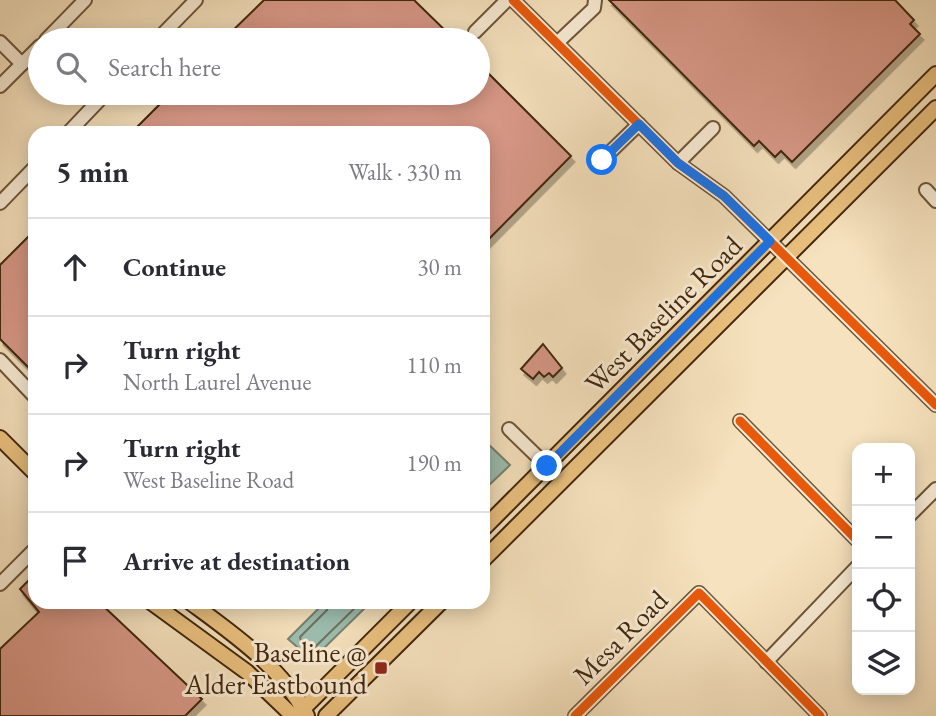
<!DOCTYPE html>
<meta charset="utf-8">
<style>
body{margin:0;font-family:"EB Garamond",serif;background:#f2f2f3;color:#2b2b33}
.controls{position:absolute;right:21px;bottom:21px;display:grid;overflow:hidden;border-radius:14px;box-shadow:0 4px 18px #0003}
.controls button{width:63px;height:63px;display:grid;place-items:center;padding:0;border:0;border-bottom:2px solid #e1e1e2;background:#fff;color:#2b2b33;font:35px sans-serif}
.stop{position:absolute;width:21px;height:21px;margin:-16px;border:5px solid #1a73e8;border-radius:50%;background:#fff}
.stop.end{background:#1a73e8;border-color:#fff;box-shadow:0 2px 7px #0008}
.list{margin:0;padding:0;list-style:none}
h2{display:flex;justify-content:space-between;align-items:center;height:91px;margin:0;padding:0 28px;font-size:30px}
h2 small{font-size:23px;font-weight:400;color:#7c7c81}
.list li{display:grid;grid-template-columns:46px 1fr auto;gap:21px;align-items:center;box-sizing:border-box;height:98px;padding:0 28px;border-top:2px solid #e1e1e2}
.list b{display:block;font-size:26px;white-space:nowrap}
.list p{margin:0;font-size:23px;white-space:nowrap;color:#7c7c81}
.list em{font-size:23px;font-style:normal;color:#7c7c81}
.icon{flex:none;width:38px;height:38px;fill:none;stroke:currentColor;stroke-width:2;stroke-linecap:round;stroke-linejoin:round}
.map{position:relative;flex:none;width:936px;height:716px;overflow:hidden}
.search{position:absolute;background:#fff;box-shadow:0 4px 18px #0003;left:28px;top:28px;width:462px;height:77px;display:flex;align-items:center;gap:18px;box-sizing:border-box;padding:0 24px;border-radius:38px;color:#7c7c81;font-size:26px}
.panel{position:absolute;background:#fff;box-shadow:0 4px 18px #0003;left:28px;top:126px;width:462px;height:483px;border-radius:21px}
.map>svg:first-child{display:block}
.water{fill:#9dbeb0;stroke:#78816f;stroke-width:2}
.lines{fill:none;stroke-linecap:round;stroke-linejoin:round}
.shore{stroke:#6f725e;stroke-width:2}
.building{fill:#d89887;stroke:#41260d;stroke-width:2;filter:url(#shadow)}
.minor-casing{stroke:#6e5539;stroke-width:16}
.major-casing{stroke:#41260d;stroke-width:18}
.minor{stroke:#f9ecd5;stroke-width:12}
.major{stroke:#ebc17f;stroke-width:14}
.cycleway-casing{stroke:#f9ecd5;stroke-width:13}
.cycleway{stroke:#e8590c;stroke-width:9}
.route{stroke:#1a73e8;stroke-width:9}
.poi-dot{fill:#8f2418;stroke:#f9ecd5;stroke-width:2.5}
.labels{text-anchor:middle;stroke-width:6;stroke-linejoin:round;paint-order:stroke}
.street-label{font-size:28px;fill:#41260d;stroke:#f9ecd5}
.poi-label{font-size:28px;fill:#41260d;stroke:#f9ecd5;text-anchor:end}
</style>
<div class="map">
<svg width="936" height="716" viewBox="0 0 936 716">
<defs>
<filter id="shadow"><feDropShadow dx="3.5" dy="6" stdDeviation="0" flood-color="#0004"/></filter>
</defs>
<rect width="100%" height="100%" fill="#f6e2be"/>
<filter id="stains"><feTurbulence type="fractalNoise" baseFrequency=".00286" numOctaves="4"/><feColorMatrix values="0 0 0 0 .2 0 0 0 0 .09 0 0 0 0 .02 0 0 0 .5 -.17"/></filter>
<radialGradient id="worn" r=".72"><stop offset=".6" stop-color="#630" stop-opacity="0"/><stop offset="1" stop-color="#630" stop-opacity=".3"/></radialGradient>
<g class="water">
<path d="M485 441 510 465 483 491V443Z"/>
<path d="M325 602H371L312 660 288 639Z"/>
</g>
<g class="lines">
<path class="shore" d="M329 602 327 610 300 637 301 641 310 649 314 648 361 602"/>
</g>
<g class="building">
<path d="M264 0H414L455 40H223Z"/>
<path d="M609 0H895L914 20 910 24 920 34 792 162 781 151 775 157 759 141 754 146Z"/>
<path d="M478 63 571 156 483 245V133H131L171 93H478Z"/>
<path d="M35 230V374L0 339V265Z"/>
<path d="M543 344 562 368 553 377 549 373 544 377 539 372 533 379 521 369Z"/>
<path d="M35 574V602H99L202 699 185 716H0V649L39 612 20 589Z"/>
</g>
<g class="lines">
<defs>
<g id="minor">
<path d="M513 0 678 163 724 196 936 405"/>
<path d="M475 32 507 0"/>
<path d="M46 40 85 0"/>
<path d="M157 40 196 0"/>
<path d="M0 42 22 64"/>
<path d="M557 43 594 8 595 0"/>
<path d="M0 86 40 46"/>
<path d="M68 133 106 93"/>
<path d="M602 160 639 124"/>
<path d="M678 163 713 128"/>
<path d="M926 190 936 201"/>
<path d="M0 203 35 167"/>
<path d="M0 360 35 397"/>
<path d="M740 421 857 540"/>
<path d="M509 429 547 466"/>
<path d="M28 466 35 458"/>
<path d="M910 515 936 489"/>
<path d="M0 584 35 549"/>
<path d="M766 662 857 567"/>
<path d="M575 716 699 593 820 716"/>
</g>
<g id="major">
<path d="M0 438 35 473"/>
<path d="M483 529 936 74"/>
<path d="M483 560 936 108"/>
<path d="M151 602 247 672 293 716"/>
<path d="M190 602C232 633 283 668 307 716"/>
<path d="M299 713 410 602"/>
<path d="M326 716 441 602"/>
</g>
</defs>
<use href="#minor" class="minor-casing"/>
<use href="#major" class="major-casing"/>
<use href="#minor" class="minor"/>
<use href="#major" class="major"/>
<defs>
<g id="cycleway">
<path d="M513 0 678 163 724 196 936 405"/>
<path d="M740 421 857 540"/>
<path d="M575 716 699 593 820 716"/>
</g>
</defs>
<use href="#cycleway" class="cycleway-casing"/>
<use href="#cycleway" class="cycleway"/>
</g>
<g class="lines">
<path class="route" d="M547 466 770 241 724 196 678 163 639 124 602 160"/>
</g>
<rect class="poi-dot" x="374" y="661" width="14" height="14" rx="3.5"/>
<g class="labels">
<g class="street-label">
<text transform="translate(663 314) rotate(-45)" y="10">West Baseline Road</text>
<text transform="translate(620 637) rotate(-45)" y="10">Mesa Road</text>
</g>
<g class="poi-label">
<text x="367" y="662">Baseline @<tspan x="367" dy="32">Alder Eastbound</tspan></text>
</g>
</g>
<rect width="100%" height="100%" filter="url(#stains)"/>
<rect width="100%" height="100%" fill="url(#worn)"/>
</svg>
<div class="controls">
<button>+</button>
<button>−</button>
<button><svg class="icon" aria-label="locate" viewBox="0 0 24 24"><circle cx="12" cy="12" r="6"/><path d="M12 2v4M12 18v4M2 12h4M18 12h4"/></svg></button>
<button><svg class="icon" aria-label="layers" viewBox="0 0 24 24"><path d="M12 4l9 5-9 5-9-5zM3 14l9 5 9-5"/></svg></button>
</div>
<div class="stop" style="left:602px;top:160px"></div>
<div class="stop end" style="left:547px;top:466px"></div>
<div class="search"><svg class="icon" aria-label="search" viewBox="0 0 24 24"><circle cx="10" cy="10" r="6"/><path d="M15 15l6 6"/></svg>Search here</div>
<section class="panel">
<h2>5 min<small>Walk · 330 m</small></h2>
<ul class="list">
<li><svg class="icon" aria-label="ahead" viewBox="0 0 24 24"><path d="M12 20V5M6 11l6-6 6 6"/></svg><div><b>Continue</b></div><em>30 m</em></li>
<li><svg class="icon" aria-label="right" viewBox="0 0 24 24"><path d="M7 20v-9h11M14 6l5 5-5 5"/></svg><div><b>Turn right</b><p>North Laurel Avenue</p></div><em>110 m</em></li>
<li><svg class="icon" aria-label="right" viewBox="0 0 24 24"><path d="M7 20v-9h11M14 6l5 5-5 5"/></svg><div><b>Turn right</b><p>West Baseline Road</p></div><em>190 m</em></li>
<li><svg class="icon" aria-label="arrive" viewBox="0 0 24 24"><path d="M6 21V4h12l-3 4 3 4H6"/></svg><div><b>Arrive at destination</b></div></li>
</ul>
</section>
</div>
